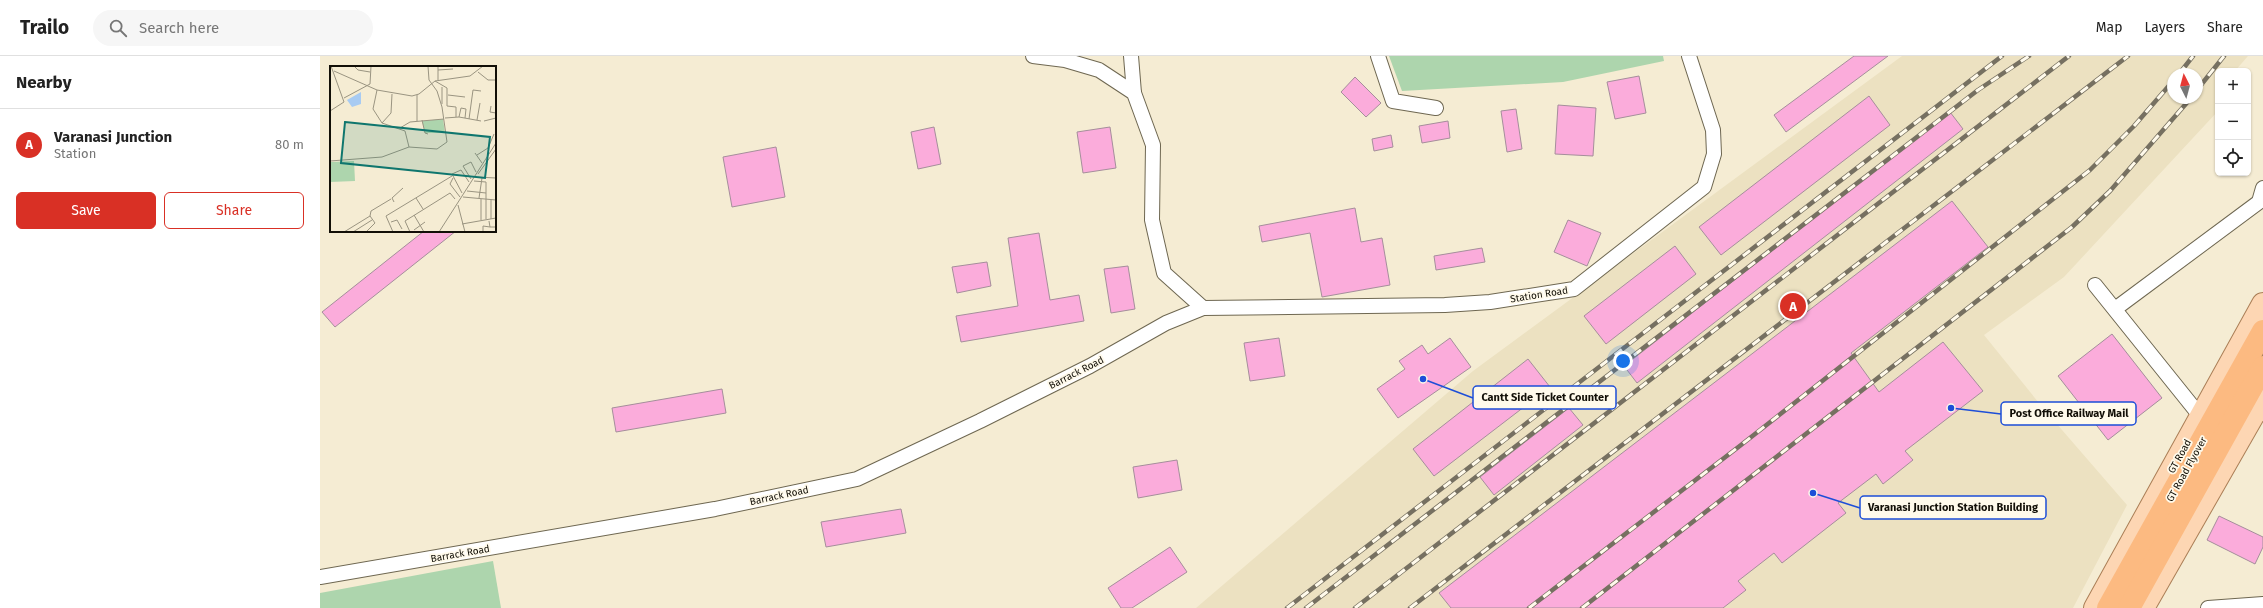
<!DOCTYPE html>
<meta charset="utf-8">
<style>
body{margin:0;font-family:"Fira Sans",sans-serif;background:#f6f6f6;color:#222}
.controls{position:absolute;right:12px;top:12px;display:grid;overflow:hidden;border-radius:6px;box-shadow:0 1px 3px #0004}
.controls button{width:36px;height:36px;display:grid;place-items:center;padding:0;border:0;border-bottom:1px solid #e0e0e0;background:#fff;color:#222;font:20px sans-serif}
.compass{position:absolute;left:1847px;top:12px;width:36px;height:36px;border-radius:50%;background:#fff;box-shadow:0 1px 3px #0004;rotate:354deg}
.you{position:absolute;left:1303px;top:305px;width:14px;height:14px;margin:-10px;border:3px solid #fff;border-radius:50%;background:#1a73e8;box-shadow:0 0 0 6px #1a73e833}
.badge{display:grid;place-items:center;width:26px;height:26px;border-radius:50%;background:#d93025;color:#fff;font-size:13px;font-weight:700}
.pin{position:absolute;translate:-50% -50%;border:2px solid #fff;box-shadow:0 1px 4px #0006}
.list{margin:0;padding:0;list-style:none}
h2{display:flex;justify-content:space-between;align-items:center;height:52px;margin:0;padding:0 16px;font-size:17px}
h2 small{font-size:13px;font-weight:400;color:#767676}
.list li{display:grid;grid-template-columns:26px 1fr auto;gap:12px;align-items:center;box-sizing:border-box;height:72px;padding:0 16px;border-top:1px solid #e0e0e0}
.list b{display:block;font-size:15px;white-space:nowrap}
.list p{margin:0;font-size:13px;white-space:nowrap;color:#767676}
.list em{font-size:13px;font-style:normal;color:#767676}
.actions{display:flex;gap:8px;padding:12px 16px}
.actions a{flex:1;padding:9px 0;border:1px solid #d93025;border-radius:6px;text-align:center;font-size:14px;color:#d93025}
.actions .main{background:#d93025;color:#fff}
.icon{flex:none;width:22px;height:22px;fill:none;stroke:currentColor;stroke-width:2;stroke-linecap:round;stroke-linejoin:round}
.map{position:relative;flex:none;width:1943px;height:552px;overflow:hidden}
header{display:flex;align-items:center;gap:24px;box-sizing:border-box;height:56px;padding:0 20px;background:#fff;border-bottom:1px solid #e0e0e0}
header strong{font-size:19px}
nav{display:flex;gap:22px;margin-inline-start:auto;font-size:14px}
.search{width:280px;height:36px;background:#f6f6f6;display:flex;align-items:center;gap:10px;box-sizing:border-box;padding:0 14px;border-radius:22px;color:#767676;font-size:15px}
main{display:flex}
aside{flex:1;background:#fff}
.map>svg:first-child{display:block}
.built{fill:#ece1c1;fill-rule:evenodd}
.green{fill:#add5ad}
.building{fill:#fbacdb;stroke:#a58e9b}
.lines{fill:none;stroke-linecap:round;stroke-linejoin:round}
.street-casing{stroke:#6e6751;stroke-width:16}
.primary-casing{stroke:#aa7e56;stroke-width:24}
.highway-casing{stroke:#aa7e56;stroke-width:24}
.street{stroke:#fff;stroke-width:14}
.primary{stroke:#fdd6b3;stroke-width:22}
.highway{stroke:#fcba81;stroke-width:22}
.rail-casing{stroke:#767061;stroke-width:4.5}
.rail{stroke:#fffaeb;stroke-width:3;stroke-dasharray:9;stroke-linecap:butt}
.labels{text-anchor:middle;stroke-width:3.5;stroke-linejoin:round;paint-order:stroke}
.street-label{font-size:10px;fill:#120f07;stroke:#fffaeb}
.inset-road{fill:none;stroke:#9a9481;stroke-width:1}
.view{fill:#0f766e;fill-opacity:0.15;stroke:#0f766e;stroke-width:2}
.inset-edge{fill:none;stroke:#120f07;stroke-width:2}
.leader{fill:none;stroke:#1d4ed8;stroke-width:1.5}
.callout-dot{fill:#1d4ed8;stroke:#fffaeb;stroke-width:1.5}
.callout{fill:#fffaeb;stroke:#1d4ed8;stroke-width:1.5}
.callout-label{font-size:11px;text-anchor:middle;font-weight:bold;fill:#120f07}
</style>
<header>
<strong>Trailo</strong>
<div class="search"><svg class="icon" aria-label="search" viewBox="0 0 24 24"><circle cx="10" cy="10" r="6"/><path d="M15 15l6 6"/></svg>Search here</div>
<nav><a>Map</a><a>Layers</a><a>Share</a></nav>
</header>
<main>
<aside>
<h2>Nearby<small></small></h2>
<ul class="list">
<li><span class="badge">A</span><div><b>Varanasi Junction</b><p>Station</p></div><em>80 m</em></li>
</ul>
<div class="actions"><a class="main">Save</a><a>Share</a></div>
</aside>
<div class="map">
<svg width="1943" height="552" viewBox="0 0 1943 552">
<rect width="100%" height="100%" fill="#f5ecd3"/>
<path class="built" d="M1582 0H1928L1915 15H1898V55L1744 221 1664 279 1723 352 1807 449 1753 552H876L1153 315ZM1853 18H1877V42H1853Z"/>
<g class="green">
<path d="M1069 0H1343L1344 5 1243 26 1082 35Z"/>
<path d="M173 505 181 552H0V537Z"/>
</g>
<g class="building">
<path d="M1534 0H1568L1466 76 1454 59Z"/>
<path d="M1319 20 1326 57 1295 63 1287 26Z"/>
<path d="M1035 21 1061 47 1046 61 1021 36Z"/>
<path d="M1549 40 1570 69 1401 199 1379 171Z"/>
<path d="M1238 49 1276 52 1273 100 1235 98Z"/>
<path d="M1196 53 1202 93 1187 96 1181 55Z"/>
<path d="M1630 56 1643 73 1317 327 1304 310Z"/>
<path d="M1128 65 1130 82 1102 87 1099 70Z"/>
<path d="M614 71 621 108 598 113 591 76Z"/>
<path d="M790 71 796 112 763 117 757 76Z"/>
<path d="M1071 79 1073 91 1054 95 1052 83Z"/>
<path d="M456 91 465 141 412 151 403 101Z"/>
<path d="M1632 145 1668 191 1531 297 1559 336 1623 286 1663 335 1585 395 1593 404 1563 428 1556 418 1518 447 1526 457 1462 507 1454 497 1418 525 1426 534 1403 552H1131L1119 537Z"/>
<path d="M1035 152 1041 186 1062 182 1070 229 1002 241 990 177 942 186 939 170Z"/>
<path d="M1248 164 1281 177 1267 210 1234 196Z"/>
<path d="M104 175H136L15 271 2 256Z"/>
<path d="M719 177 730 244 759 239 764 265 641 286 636 260 698 250 688 182Z"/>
<path d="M1355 190 1376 218 1286 288 1264 260Z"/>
<path d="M1162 192 1165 206 1116 214 1114 200Z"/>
<path d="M667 206 671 230 637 237 632 211Z"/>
<path d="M808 210 815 253 791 257 784 213Z"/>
<path d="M1792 278 1842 342 1788 384 1738 320Z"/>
<path d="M959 282 965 320 930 325 924 287Z"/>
<path d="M1130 282 1151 311 1078 362 1057 333 1085 313 1079 305 1102 289 1108 298Z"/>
<path d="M1208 303 1230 331 1114 420 1093 393Z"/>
<path d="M402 333 406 357 296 376 292 352Z"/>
<path d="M1249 352 1263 369 1174 439 1160 421Z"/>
<path d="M857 404 862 434 818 442 813 411Z"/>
<path d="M581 453 586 477 506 491 501 466Z"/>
<path d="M1899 460 1943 481V491L1935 508 1887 484Z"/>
<path d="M850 491 867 516 812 552H801L788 532Z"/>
</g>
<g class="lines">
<defs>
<g id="street">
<path d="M713 0 745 4 779 14 814 37 833 89 832 164 844 217 883 252"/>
<path d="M811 0 814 37"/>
<path d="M1058 0 1073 45 1116 52"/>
<path d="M1775 229 1881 361"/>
<path d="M1795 253 1939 146 1943 132"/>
<path d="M0 521 395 453 537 423 660 365 770 310 846 267 883 252 1125 249 1170 246 1254 233 1384 131 1394 98 1393 74 1369 0"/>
<path d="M1888 552 1943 548"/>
</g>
<g id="primary">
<path d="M1775 552 1943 248"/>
<path d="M1823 552 1943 342"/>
</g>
<g id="highway">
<path d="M1788 552 1943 275"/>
<path d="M1809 552 1943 311"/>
</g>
</defs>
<use href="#street" class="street-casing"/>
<use href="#primary" class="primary-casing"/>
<use href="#highway" class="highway-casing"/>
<use href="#street" class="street"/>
<use href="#primary" class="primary"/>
<use href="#highway" class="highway"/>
<defs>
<g id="rail">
<path d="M1859 18 1873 0"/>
<path d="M1877 34 1904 0"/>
<path d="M967 552 1682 0"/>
<path d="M986 552 1658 34 1709 0"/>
<path d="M1035 552 1749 0"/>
<path d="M1090 552 1808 0"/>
<path d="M1209 552 1421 389 1770 114 1814 70 1853 25"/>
<path d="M1262 552 1752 171 1790 135 1871 42"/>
</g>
</defs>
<use href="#rail" class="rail-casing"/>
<use href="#rail" class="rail"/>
</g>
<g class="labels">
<g class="street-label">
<text transform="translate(1219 238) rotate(-9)" y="4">Station Road</text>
<text transform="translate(756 316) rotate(-27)" y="4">Barrack Road</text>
<text transform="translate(1859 400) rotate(-61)" y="4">GT Road</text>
<text transform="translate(1866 413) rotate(-61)" y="4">GT Road Flyover</text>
<text transform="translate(459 439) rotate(-12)" y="4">Barrack Road</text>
<text transform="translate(140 497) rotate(-10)" y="4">Barrack Road</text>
</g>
</g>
<g transform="translate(10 10)">
<rect width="166" height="166" fill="#f5ecd3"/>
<path d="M113 53 115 67H95L92 55ZM24 95 25 115 0 116V96Z" fill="#add5ad"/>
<path d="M31 26V38L22 41 17 34Z" fill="#a8cbf2"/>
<path class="inset-road" d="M24 0 28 4 40 6M108 0V14M108 4 123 3M4 5 47 24 82 30 89 28 105 15 140 10 153 0M148 6 158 14H166M105 15 117 22V40L126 41V51M40 18 41 0M112 21V38M47 24 43 43 52 57M62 28 61 47 52 57 75 65 79 81M87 29V55M118 29 135 31M14 32 40 18M161 40 160 46 166 47M0 45 14 36 1 0M129 51 131 42 136 43 135 52M115 52 129 51 151 55M139 53 143 24 151 25M92 54 95 67 98 68M147 54 150 37M154 55 166 52M70 62 80 56 114 53M145 87 152 97M147 89 158 82 164 68M0 95 52 91 79 81 107 83 117 76 112 41 107 25 99 14 98 0M148 108 166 83M146 111 166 112M123 112 120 118 130 131M141 113 133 100 141 96 146 106M144 115 156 116V153M137 125 156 127M132 127 122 108 131 104 139 116M133 131 166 134M86 132 93 143M149 132 152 112M151 133V154M161 133V153M64 136 62 132 73 122M128 139 135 166M84 149 94 166M40 150 41 145 61 133M159 155 160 161H166M61 156 67 154 72 163M132 158 166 152M84 164 95 156M14 166 40 150 45 157 36 166M23 166 42 154M63 166 56 150 122 110M80 166 75 155 120 127 125 133M109 166 166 77M153 166V160L160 161"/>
<path class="view" d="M15 56 160 71 155 112 11 97Z"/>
<rect width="166" height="166" class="inset-edge"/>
</g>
<path class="leader" d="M1103 323L1153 342M1631 352L1681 358M1493 437L1540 452"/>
<g class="callout-dot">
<circle cx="1103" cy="323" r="4"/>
<circle cx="1631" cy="352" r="4"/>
<circle cx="1493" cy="437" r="4"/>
</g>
<g class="callout">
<rect x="1153" y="330" width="143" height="23" rx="4"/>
<rect x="1681" y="346" width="135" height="23" rx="4"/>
<rect x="1540" y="440" width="186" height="23" rx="4"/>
</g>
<g class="callout-label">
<text x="1225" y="345">Cantt Side Ticket Counter</text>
<text x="1749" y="361">Post Office Railway Mail</text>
<text x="1633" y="455">Varanasi Junction Station Building</text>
</g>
</svg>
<div class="controls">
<button>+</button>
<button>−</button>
<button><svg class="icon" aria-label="locate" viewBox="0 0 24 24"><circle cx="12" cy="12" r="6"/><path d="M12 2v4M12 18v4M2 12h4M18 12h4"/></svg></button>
</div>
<svg class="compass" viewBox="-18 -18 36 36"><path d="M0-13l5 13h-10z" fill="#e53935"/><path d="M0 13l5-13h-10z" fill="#767676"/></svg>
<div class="you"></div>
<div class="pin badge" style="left:1473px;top:250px">A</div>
</div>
</main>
